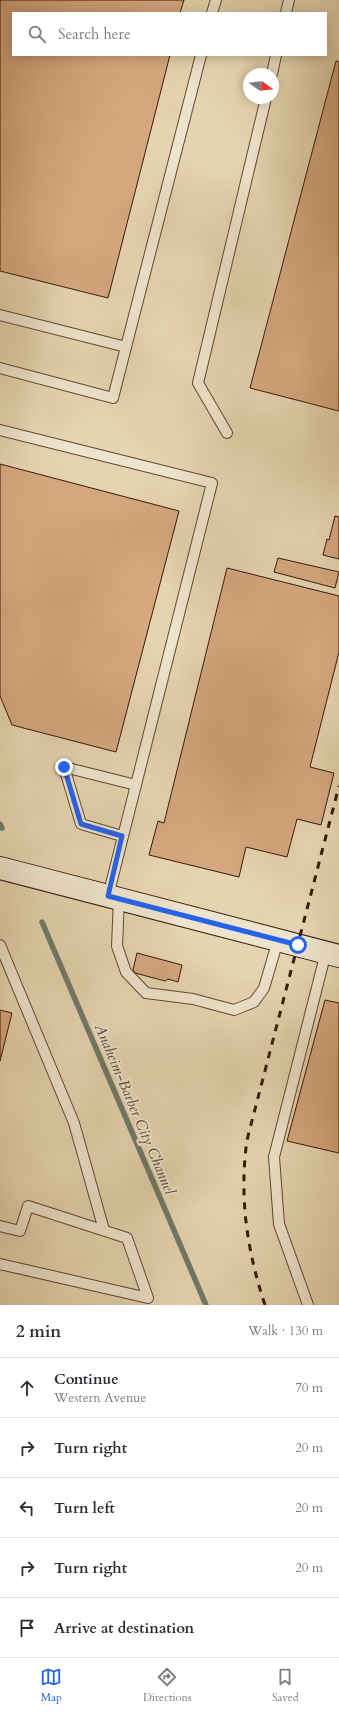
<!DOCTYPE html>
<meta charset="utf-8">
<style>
body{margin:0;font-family:Cardo,serif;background:#f2f2f3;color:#2b2b33}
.compass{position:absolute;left:243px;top:68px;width:36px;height:36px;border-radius:50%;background:#fff;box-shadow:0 2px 10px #0003;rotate:105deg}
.stop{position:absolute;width:12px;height:12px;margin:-9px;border:3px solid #2563eb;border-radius:50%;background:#fff}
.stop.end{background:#2563eb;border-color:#fff;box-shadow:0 1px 4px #0008}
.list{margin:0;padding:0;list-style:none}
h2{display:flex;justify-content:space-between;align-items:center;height:52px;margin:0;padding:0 16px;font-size:17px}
h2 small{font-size:13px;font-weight:400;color:#7c7c81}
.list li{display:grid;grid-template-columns:26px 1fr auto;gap:12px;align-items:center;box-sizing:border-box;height:60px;padding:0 16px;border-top:1px solid #e1e1e2}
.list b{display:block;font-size:15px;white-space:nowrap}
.list p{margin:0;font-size:13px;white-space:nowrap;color:#7c7c81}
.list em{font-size:13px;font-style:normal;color:#7c7c81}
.icon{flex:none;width:22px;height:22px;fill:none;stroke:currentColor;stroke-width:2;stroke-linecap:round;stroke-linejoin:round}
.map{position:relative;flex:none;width:339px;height:1305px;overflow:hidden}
.search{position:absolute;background:#fff;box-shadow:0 2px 10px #0003;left:12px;right:12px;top:12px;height:44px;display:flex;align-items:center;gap:10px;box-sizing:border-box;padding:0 14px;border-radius:0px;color:#7c7c81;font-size:15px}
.sheet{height:352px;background:#fff}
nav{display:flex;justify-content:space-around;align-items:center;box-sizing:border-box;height:56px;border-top:1px solid #e1e1e2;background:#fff;font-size:11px;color:#7c7c81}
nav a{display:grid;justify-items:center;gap:2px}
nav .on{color:#2563eb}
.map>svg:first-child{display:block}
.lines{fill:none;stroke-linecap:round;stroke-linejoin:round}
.stream{stroke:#707969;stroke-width:5.5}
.building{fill:#d6a77f;stroke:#371a0a}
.lane-casing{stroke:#624834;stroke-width:12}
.secondary-casing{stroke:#371a0a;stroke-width:24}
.lane{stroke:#eee3cc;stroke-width:10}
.secondary{stroke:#eee3cc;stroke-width:22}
.rail{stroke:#371a0a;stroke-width:3;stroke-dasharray:7 7;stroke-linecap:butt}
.route{stroke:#2563eb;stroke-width:5}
.labels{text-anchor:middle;stroke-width:4;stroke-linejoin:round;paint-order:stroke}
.water-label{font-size:15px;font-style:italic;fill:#544939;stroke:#eee3cc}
</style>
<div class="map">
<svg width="339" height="1305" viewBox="0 0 339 1305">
<rect width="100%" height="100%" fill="#e5d4b0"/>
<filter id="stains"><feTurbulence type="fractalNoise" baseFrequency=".005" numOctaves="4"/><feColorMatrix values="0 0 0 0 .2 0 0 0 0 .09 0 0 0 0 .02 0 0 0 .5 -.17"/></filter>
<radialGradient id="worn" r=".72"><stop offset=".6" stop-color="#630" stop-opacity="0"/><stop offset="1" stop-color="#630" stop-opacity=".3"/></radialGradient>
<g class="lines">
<g class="stream">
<path d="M0 824 2 828"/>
<path d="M42 922 206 1305"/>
</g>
</g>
<g class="building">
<path d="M0 0H184L180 13H13V55H170L108 298 0 271Z"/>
<path d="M336 61 339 62V411L250 388Z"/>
<path d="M0 464 179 511 116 752 12 725 0 696Z"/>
<path d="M335 516 339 517V559L323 555 327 539 329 540Z"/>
<path d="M278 558 339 572 335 588 274 572Z"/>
<path d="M227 568 339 596V652L310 767 334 773 321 825 297 819 287 857 246 847 239 877 149 855 158 821 164 823Z"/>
<path d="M137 953 182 965 178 982 168 979 165 981 135 973 133 970Z"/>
<path d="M325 1000 339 1003V1153L287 1141Z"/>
<path d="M0 1010 12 1013 0 1061Z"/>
</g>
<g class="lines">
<defs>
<g id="lane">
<path d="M212 13 216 0"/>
<path d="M286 13 289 0"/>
<path d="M272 74 276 55"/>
<path d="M0 315 126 347 201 55"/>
<path d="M0 368 113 398 126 347"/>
<path d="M0 430 212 483 108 896"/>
<path d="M227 433 198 383 266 98"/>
<path d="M122 836 81 824 64 767 136 785"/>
<path d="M119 899 117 946 126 972 146 993 193 999 234 1010 254 1002 264 988 278 940"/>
<path d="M0 945 74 1123 104 1230"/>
<path d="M0 1226 20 1231 28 1206 127 1238 148 1298 0 1264"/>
<path d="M308 1305 279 1224 274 1157 326 952"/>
</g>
<path id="secondary" d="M0 868 339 956"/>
</defs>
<use href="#lane" class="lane-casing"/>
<use href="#secondary" class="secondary-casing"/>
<use href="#lane" class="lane"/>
<use href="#secondary" class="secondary"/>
<path class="rail" d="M265 1305C247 1251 239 1197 247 1140L339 786"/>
</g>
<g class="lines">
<path class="route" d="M64 767 81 824 122 836 108 896 298 945"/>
</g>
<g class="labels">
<g class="water-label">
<text transform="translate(135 1109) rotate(67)" y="5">Anaheim-Barber City Channel</text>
</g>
</g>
<rect width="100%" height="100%" filter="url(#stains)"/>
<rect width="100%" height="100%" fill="url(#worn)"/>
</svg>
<svg class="compass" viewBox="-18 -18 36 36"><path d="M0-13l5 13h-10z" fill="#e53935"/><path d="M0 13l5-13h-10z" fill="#7c7c81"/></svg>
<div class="stop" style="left:298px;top:945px"></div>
<div class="stop end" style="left:64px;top:767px"></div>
<div class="search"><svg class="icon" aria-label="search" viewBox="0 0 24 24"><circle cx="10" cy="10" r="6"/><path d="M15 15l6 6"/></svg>Search here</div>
</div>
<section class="sheet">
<h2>2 min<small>Walk · 130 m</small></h2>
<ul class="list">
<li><svg class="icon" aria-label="ahead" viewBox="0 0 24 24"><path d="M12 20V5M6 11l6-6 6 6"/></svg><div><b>Continue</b><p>Western Avenue</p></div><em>70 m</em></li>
<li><svg class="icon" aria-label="right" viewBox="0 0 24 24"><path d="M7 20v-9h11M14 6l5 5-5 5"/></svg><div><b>Turn right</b></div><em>20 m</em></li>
<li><svg class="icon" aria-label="left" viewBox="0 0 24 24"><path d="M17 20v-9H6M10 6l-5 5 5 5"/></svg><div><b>Turn left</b></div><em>20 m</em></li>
<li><svg class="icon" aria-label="right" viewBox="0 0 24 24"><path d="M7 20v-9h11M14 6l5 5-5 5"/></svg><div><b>Turn right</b></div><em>20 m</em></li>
<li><svg class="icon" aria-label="arrive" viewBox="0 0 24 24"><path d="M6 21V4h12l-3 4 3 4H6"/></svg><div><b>Arrive at destination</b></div></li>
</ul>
</section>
<nav>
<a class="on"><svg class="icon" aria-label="map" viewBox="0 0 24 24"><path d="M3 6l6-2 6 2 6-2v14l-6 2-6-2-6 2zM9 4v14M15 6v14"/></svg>Map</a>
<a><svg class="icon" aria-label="directions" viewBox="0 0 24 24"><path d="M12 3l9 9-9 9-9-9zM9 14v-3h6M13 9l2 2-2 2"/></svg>Directions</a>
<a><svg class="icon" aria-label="saved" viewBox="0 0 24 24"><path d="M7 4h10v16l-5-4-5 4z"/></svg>Saved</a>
</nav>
